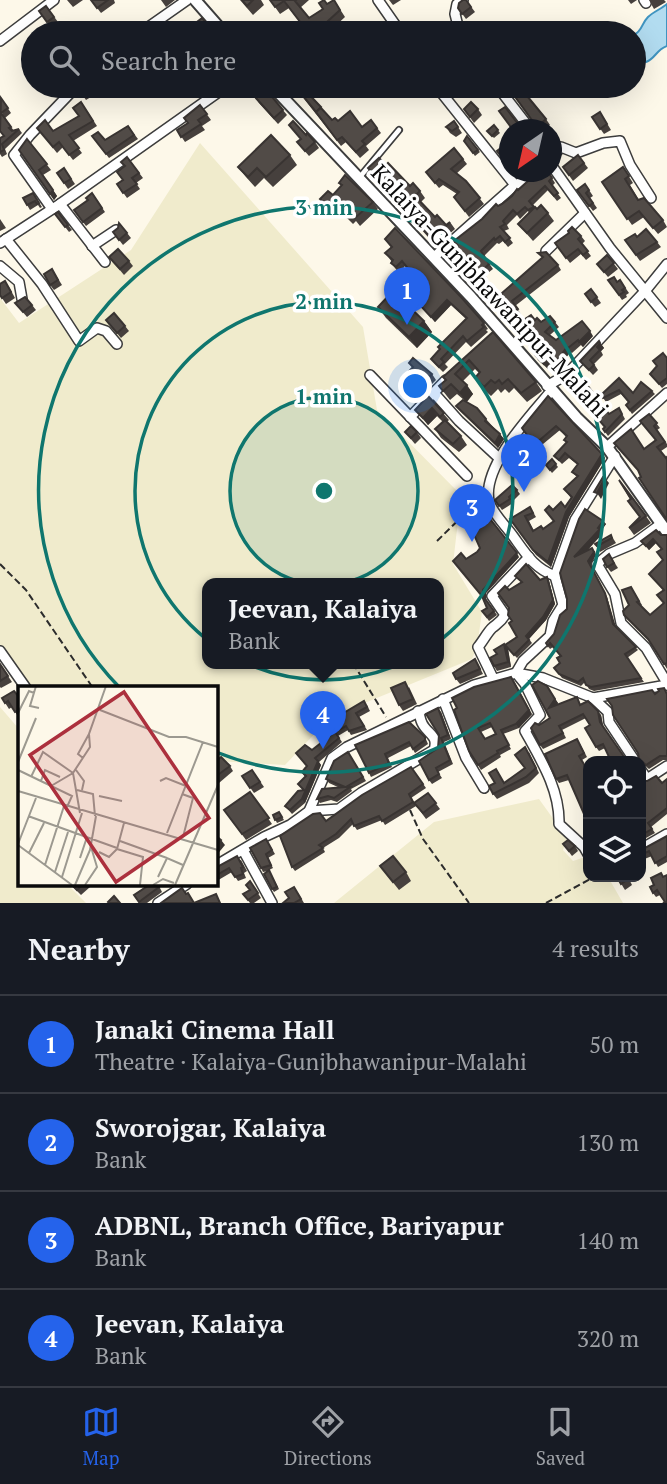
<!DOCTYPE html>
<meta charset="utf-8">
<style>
body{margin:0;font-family:"PT Serif",serif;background:#242831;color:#f1f3f6}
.controls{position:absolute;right:21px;bottom:21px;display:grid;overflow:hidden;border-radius:14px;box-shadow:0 7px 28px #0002}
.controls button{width:63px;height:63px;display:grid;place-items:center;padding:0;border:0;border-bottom:2px solid #363941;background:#171b24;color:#f1f3f6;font:35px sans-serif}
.compass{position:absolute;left:499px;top:119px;width:63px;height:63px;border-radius:50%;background:#171b24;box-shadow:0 7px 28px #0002;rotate:214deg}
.you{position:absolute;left:416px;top:387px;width:24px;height:24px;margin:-18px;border:5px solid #fff;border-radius:50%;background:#1a73e8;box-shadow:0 0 0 10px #1a73e833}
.badge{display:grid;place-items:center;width:46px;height:46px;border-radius:50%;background:#2563eb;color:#fff;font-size:23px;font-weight:700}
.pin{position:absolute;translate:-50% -58px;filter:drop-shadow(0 2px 4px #0008)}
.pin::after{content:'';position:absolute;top:37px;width:24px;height:21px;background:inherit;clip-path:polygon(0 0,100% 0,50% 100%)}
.popup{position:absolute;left:202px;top:578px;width:242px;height:91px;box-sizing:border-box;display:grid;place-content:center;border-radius:14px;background:#171b24;filter:drop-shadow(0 2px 5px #0005);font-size:23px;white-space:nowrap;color:#9ea1a6}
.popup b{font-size:26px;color:#f1f3f6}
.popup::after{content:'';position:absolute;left:50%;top:100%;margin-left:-14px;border:14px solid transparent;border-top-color:#171b24}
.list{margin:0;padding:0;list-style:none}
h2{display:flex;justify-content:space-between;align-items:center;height:91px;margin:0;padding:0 28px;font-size:30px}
h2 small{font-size:23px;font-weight:400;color:#9ea1a6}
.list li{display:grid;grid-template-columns:46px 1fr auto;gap:21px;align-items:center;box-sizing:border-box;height:98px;padding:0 28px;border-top:2px solid #363941}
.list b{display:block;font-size:26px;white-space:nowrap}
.list p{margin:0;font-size:23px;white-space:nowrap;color:#9ea1a6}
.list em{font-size:23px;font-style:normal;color:#9ea1a6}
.icon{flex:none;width:38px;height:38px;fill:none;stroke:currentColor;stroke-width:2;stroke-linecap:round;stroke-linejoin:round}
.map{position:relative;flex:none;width:667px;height:903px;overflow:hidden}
.search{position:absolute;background:#171b24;box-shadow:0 7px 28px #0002;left:21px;right:21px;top:21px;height:77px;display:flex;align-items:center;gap:18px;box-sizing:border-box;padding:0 24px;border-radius:38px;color:#9ea1a6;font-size:26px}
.sheet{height:483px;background:#171b24}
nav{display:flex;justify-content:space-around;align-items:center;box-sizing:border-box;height:98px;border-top:2px solid #363941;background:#171b24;font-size:19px;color:#9ea1a6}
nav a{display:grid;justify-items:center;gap:4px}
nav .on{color:#2563eb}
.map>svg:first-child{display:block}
.farmland{fill:#f0ebcc;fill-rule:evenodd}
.water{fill:#b2dcf0;stroke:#4094c0;stroke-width:2}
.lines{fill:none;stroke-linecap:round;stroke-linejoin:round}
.service-casing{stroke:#3d3d3d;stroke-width:8}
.minor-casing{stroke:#3d3d3d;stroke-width:12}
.tertiary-casing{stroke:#3d3d3d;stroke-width:14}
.path{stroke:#2c2c2c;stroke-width:2;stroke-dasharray:7 3.5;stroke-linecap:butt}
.service{stroke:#fff;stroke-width:4.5}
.minor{stroke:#fff;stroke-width:9}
.tertiary{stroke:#fff;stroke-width:10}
.wall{fill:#46403d;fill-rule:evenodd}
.shaded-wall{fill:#393432}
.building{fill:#514b47;stroke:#393432;stroke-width:2;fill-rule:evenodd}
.ring{fill:none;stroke:#0f766e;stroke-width:3.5}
.labels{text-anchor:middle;stroke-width:7;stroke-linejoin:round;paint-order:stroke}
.street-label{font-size:23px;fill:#0a0a0a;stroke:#fff}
.inset-road{fill:none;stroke:#9c9990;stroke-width:2}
.view{fill:#ac303d;fill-opacity:0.15;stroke:#ac303d;stroke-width:3.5}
.inset-edge{fill:none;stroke:#0a0a0a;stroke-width:3.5}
.centre{fill:#0f766e;stroke:#fff;stroke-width:3.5}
.ring-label{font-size:21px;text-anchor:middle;font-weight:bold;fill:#0f766e;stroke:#fff;stroke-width:7;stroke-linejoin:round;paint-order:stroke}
</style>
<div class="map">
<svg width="667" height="903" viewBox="0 0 667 903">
<rect width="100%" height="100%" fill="#fdf8e9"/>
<g class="farmland">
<path d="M200 143 363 327 377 410 461 495 453 564 482 612 477 647 472 659 367 702 323 725 285 765 215 761V688H30L0 646V298L19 323 131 250ZM208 583H438V663H208Z"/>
<path d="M0 707 19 729V884H67L86 903H0Z"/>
<path d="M539 799 567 838 563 850 573 861 588 856V877H608L623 903H334L434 822Z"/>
</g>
<path class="water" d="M667 4V46C656 50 655 59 646 62L634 43V35C643 30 641 24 648 17 653 12 661 9 667 4Z"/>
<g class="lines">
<defs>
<path id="service" d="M359 178 399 130"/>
<g id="minor">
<path d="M378 0 401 33"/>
<path d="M644 0 646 3"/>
<path d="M140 33 187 0"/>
<path d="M452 33 457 22 455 14 457 4 463 0"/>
<path d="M0 41 54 0"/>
<path d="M436 86 515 185"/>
<path d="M497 86 531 130"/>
<path d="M552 157 561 147 576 153 603 143 620 141 630 165 651 198"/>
<path d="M552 166 610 248 667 318"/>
<path d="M60 204 105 262"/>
<path d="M52 209 14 155 30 135 77 86"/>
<path d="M6 239 42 284 79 341 97 328 106 331 117 344"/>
<path d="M0 243 60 204 227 86"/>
<path d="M92 246 116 230"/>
<path d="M546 251 585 213"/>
<path d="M434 257 515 185 528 179 536 172"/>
<path d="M0 266 19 282 22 299"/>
<path d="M370 375 467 476"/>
<path d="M547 386 566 375 646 290 667 264"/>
<path d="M552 390C531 415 482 466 489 501 492 513 506 526 513 536 526 554 534 568 555 576"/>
<path d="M434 393 459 421 500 459"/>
<path d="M410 417 446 380"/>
<path d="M607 447 667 393"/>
<path d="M661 524 635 543 609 554 597 564 615 594 621 623 646 648 667 683"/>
<path d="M0 651 26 688"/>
<path d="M516 673 523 661 550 636 553 621 563 605 555 576 575 520 615 456"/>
<path d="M516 673 525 684 540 715 525 731C541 760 560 790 559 824L584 847 588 854"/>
<path d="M493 678 478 647C483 641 487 633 492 628 498 623 501 622 505 615L492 596 529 557"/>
<path d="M593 698 608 712 609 722 635 761"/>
<path d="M443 699 466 758 484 788"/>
<path d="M641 770 647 779 667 766"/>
<path d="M309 811 339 809 361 793 434 750C439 735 427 734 422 723 420 719 420 715 418 711"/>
<path d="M641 849 667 834"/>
<path d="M243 850 272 903"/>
<path d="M215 866 264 837 290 825 309 811 332 758 347 747 474 685 516 673 543 678 593 698 667 685"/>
<path d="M158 903 187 884"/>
</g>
<g id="tertiary">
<path d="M195 0 224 33"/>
<path d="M272 86 471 297 577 418 607 447 667 532"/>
</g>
</defs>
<use href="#service" class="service-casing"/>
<use href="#minor" class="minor-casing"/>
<use href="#tertiary" class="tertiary-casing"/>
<g class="path">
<path d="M437 541 482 497"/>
<path d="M0 564 26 590 93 688"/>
<path d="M353 663 386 717"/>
<path d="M410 810 423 839 469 903"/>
<path d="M546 903 594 877"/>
</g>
<use href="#service" class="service"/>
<use href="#minor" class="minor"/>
<use href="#tertiary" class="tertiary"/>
</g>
<g class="wall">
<path d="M67 0H83L73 7Z"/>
<path d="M91 0H114L115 3 101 13Z"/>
<path d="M161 0H175L166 7Z"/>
<path d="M240 0H261L264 5 253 15Z"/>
<path d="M270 0H309L300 8 309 18 323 9 327 4 334 0 345 17 333 28 336 33H297L304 27 289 8 280 14Z"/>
<path d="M389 0H401L393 5Z"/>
<path d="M466 0 475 12 466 19 458 8Z"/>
<path d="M628 0H637L631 4Z"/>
<path d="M649 0H664L666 2 654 9Z"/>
<path d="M46 6 58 22 51 27 39 11Z"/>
<path d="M95 86 99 92 86 100 77 87Z"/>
<path d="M249 86H263L287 115 278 124 259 103 255 97 257 95Z"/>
<path d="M294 86H310L304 89 332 120 338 121 362 127 371 120 381 133 366 146 369 150 360 158 346 142 341 146Z"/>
<path d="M332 86H345L338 92Z"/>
<path d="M478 86H491V89L484 94Z"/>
<path d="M1 98 11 113 5 118 14 131 19 129 22 133 5 149 7 154 2 157 0 154V138L4 136Z"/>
<path d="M81 102 97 126 73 141 82 153 73 160 63 147 57 153 37 128 53 131 79 116Z"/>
<path d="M200 105 211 120 202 126 205 130 185 142 177 130 188 123Z"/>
<path d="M464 109H478L482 115 474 123Z"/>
<path d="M600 112 611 130 604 134 592 117Z"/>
<path d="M546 119 550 125 544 130H531Z"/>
<path d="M454 121 462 133 456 137 450 133 446 127Z"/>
<path d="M289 125 306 135 315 142 319 148 309 156 297 142 301 139Z"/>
<path d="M494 125 500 133 494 138 487 131Z"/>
<path d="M128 126 138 139 109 158 92 136 105 140Z"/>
<path d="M27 139 51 170 43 175 57 196 54 200 19 150Z"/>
<path d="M464 141 478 150 480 152 475 156Z"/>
<path d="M290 155 297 165 273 187 264 178 255 187 246 177 238 167Z"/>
<path d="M578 155 588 168 573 181 563 167Z"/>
<path d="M127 157 143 178 136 183 140 189 127 198 117 184 123 180 125 166Z"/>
<path d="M463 159 467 164 456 174 466 181 484 204 469 217 454 197 457 194 443 185 439 188 426 172Z"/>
<path d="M386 165 410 186 420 191 425 198 421 202 435 217 446 225 450 222 455 229 436 246 373 175 368 168Z"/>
<path d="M623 167 633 183 630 185 639 200 663 220 667 227 658 234 644 217 632 225 602 182Z"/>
<path d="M64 168 75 184 68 189 57 173Z"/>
<path d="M548 172 555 183 552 186 561 198 557 201 548 190 533 205 535 208 548 213 554 221 533 241 518 224 529 213 528 211 520 219 517 215 507 225 509 229 504 231 513 243 508 247 503 241 499 244 497 243 484 256 493 269 484 276 489 283 480 290 458 266 455 269 441 253 450 255 498 206 502 204 518 190Z"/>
<path d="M339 183 373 202 378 209 360 226 356 221 353 224 337 208 332 213 320 199 333 195 341 186Z"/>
<path d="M585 184 593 196 590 198 597 208 593 211 577 190Z"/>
<path d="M33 193 42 207 40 208 38 205 30 210 23 198Z"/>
<path d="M92 193 105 212 86 226 74 210 88 200Z"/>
<path d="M58 212 72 230 69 232 55 214Z"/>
<path d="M0 219 6 228 0 231Z"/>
<path d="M113 232 127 233 131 238 123 245Z"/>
<path d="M581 236 585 241 582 244 591 256 586 260 581 254 570 263 555 243Z"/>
<path d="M637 237 657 242 661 247 640 261 625 240Z"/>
<path d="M385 239 484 323 488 329 486 330 488 332 471 347 466 342 445 364 448 367 443 372 435 364 431 359 466 319 451 305 435 322 408 292 413 287 410 272 405 266 399 273 391 263 392 262 385 253 391 247Z"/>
<path d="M538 253 558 265 561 270 515 306 521 314 518 316 522 321 535 320 541 322 550 316 559 327 550 335 556 340 593 336 583 347 581 345 572 353 570 352 559 368 553 364 548 369 538 360 531 347 504 322 500 317 542 258Z"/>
<path d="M607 255 618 269 608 277 597 264Z"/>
<path d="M109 257 129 261 133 266 124 275Z"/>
<path d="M52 269 62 285 54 290 50 285Z"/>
<path d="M608 280 617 282 620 280 629 293 626 295 627 297 622 300Z"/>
<path d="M9 287 15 298 6 304 2 298Z"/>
<path d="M591 289 601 303 595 307 585 294Z"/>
<path d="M15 303 32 305 36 310 27 317Z"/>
<path d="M378 307 424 321 432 332 417 348 386 318Z"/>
<path d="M106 320 125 326 129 331 121 338Z"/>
<path d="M493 332 536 382 542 391 527 402 514 388 509 393 505 389 501 393 498 389 491 396 481 387 475 378 479 373 475 369 463 381 473 394 467 402 486 419 504 439 498 448 460 411 456 406 464 400 457 394 450 400 439 386 445 380 443 377Z"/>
<path d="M599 341 604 348 601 351 603 355 594 364 598 370 593 375 580 361Z"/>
<path d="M667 358V384L662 388 650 374 657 367 653 361Z"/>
<path d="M409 363 432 374 436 380 422 394 409 381 405 376 413 368Z"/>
<path d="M619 378 633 393 652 391 655 394 632 414 626 405 629 403 621 394 606 402 601 395Z"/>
<path d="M428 396 449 420 447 422 461 436 467 445 459 452 441 438 435 429 443 422 437 416 428 425 415 410Z"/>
<path d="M548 396 605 458 569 517 551 567 536 555 510 519 533 512 536 517 529 521 534 531 543 529 554 522 545 510H553L565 507 571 498 564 489 577 477 572 472 578 465 569 458 562 464 554 456 566 443 564 440 566 437 560 430 537 449 522 428Z"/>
<path d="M619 408 625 419 608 436 603 429 604 428 609 414Z"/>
<path d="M649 414 660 428 657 430 667 444V447L661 451 666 458 641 477 639 472 614 443 644 449 655 441Z"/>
<path d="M405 432H417L421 438 415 444Z"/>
<path d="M552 459 558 467 552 473 546 465Z"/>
<path d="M619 480 651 523 634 535 629 528 640 517Z"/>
<path d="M517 490 520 494 512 502 513 503 502 510 495 500Z"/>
<path d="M579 519 603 521 606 524 601 531 603 533 587 551H595L596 555 590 565 607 597 615 626 638 650 627 658 644 682 594 691 589 689 585 682 581 686 562 678 557 672 560 656 553 647 550 649 546 643 554 634 567 609Z"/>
<path d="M611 535 616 543 600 552 595 544Z"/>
<path d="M661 535H667V669L650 642 624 615 629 605 631 587 642 605 641 606 650 615 664 604 663 590 649 574 663 560 661 549 656 543 649 550 641 541Z"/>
<path d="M609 554 618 568 611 572 607 567Z"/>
<path d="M519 557 486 593V599L497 615 489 621 482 611 487 608 466 559Z"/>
<path d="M515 576 549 581 555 604 546 620 529 639 532 643 517 658 505 645 517 637 509 590 521 582Z"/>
<path d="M504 644 508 649 511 667 497 671 494 666 497 654Z"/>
<path d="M0 664 12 682 1 688 0 687Z"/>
<path d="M478 664 483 674 460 684 456 679Z"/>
<path d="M547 686 558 703 557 705 577 697 581 705 601 715 610 759 605 748 599 751 596 747 590 725 586 718 562 730 566 738 543 749 540 745 539 725 550 718Z"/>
<path d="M409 687 417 704 403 711 399 705Z"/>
<path d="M667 692V760H663L649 769 642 763 639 759 655 694Z"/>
<path d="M19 697V718L12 707 9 709 2 698Z"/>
<path d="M367 705 370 711 359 717 367 730 351 735 348 730 338 736 342 742 319 762 321 765 305 803 292 814 285 806 303 790 298 784 305 777 302 772 307 767 312 750 331 735 325 724Z"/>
<path d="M454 710 532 714 519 728 503 734 511 749 500 755 501 757 481 770 469 751ZM492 727 496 734 485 739 481 732Z"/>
<path d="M441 712 451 739 444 742 453 764 438 772 442 778 432 784 429 780 438 748Z"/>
<path d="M425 737 428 744 415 753 411 746 388 758 392 767 371 777 355 745Z"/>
<path d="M580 744 587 757 582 760 569 780 559 783 556 779Z"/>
<path d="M348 752 366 781 351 789 352 791 337 802 331 800 320 803 317 799 340 788 329 783 326 779Z"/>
<path d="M529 752 539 773 529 783 497 799 493 794 505 783 525 768Z"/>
<path d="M215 762 230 766 233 771 219 783 215 778Z"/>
<path d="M411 767 426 788 411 798 415 803 428 793 440 809 426 819 415 804 416 806 385 825 382 820 357 830 353 824 339 838 323 848 325 852 295 871 292 867 326 821Z"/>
<path d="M252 770 264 787 254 793 242 776Z"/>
<path d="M667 779V814L651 827 655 833 646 838 641 830 662 783Z"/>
<path d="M250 792 272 824 246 840 224 810Z"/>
<path d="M279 812 284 820 277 823 273 815Z"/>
<path d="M667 836V862L658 867 652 856 642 860 641 858V850Z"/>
<path d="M266 839 275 854 268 858 273 868 269 870 279 889 274 892 272 889 268 871 263 872 261 868Z"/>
<path d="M563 844 575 846 578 851 572 856Z"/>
<path d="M241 860 247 871 244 873 246 878 238 881 232 872 215 882V868Z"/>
<path d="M380 866 406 872 411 881 399 890Z"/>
<path d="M617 877H628L632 885 625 890Z"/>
<path d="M663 877 665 902 660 895 656 897 653 893 654 885Z"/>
<path d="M250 881 261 898 254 903H250L243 894 250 889Z"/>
<path d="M70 884H88L90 887 81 895Z"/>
<path d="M143 884H158L162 892 147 903H139L134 895 145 887Z"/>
<path d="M298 893 304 903H283Z"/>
</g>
<g class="shaded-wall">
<path d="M53 190 57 196 54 200 50 194Z"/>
<path d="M447 300 451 305 435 322 431 317Z"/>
<path d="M424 321 432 332 417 348 409 337Z"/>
<path d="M590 331 593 336 583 347 579 342Z"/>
<path d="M600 343 604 348 601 351 597 347Z"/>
<path d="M567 347 570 352 559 368 555 363Z"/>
<path d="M549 359 553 364 548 369 544 364Z"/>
<path d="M467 385 473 394 466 402 460 393Z"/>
<path d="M432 408 437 416 428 425 423 418Z"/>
<path d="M500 434 504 439 498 448 495 443Z"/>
<path d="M602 454 605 458 569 517 551 567 548 562 566 512Z"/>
<path d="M605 478 609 483 601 499 597 493Z"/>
<path d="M603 521 606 524 601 531 603 533 577 561 574 557Z"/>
<path d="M653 539 656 543 649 550 646 546Z"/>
<path d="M592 548 596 555 590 565 607 597 616 627 613 624 588 561Z"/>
<path d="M517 553 519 557 486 593V599L483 596V590Z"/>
<path d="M547 577 549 581 555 604 546 620 528 640 526 636Z"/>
<path d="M504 644 508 649 511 667 508 662Z"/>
<path d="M514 681 532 714 519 728 516 724Z"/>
<path d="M555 699 558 703 552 712 549 708Z"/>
<path d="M438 708 441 712 451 739 448 735Z"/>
<path d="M598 711 601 715 603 726 600 722Z"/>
<path d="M318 761 321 765 305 803 302 799Z"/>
<path d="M221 840 225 845 215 857V847Z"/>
</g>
<g class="building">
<path d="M91 0H108L97 8Z"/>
<path d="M242 0H253L247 6Z"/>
<path d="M270 0H296L295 1 309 18 323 9 319 3 324 0 327 4 334 0 340 10 328 21 334 31 330 33H297L304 27 284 1 275 7Z"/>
<path d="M463 0H466L471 7 462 14 458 8 459 3Z"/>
<path d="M46 6 54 17 47 22 39 11Z"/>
<path d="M202 18 217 33H206L197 22Z"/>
<path d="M474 23 482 33H462V32Z"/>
<path d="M253 28 258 33H248Z"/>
<path d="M77 86H95L82 95Z"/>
<path d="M250 86H263L283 110 274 118 255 97 258 95Z"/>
<path d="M295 86H301L321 107 316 112Z"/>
<path d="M523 91 546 119 534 130H531L533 128 534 123 516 98Z"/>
<path d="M1 98 8 108 1 113 11 127 9 128 12 131 19 129 2 144 4 150 0 152V138L4 136 0 131Z"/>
<path d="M81 102 93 121 69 135 79 148 69 155 59 142 53 147 37 128 45 120 53 131 79 116 73 108Z"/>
<path d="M471 102 478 109 470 117 464 109Z"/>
<path d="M200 105 207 114 198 120 201 124 181 137 177 130 188 123 184 118Z"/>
<path d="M505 107 522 129 524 130H513L499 111Z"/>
<path d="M321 108 332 120 335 118 338 121 350 111 362 127 371 120 377 128 362 141 365 144 356 152 342 137 337 140 316 112Z"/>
<path d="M600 112 607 124 600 129 592 117Z"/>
<path d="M293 121 306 135 307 133 315 142 305 151 297 142 301 139 289 125Z"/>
<path d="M454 121 458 127 452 131 446 127Z"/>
<path d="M494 125 498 130 492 136 487 131Z"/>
<path d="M128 126 134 135 106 154 92 136 98 132 105 140Z"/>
<path d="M271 135 290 155 266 177 257 168 248 177 238 167Z"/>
<path d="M467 136 478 150 473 153 464 141Z"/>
<path d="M27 139 47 164 39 170 53 190 50 194 19 150Z"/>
<path d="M505 145 509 150V164L508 165 497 151Z"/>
<path d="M454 148 463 159 451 169 466 181 480 198 465 211 454 197 459 192 439 179 435 183 426 172Z"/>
<path d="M578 155 584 163 569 175 563 167Z"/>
<path d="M127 157 139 173 132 178 137 184 123 193 117 184 123 180 117 172 125 166 121 162Z"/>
<path d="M379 158 386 165 388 163 410 186 413 183 420 191 415 196 435 217 437 215 446 225 450 222 432 239 368 168Z"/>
<path d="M623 167 629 176 625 179 638 200 644 198 663 220 653 228 639 211 627 219 602 182Z"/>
<path d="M64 168 71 179 64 183 57 173Z"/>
<path d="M538 172H548L552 178 549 181 558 193 554 196 545 186 529 201 534 207 528 210 525 207 517 214 513 210 503 221 505 224 500 227 510 238 505 242 500 236 495 240 494 238 481 251 489 264 481 272 486 278 477 286 454 261 452 264 441 253 444 250 450 255 458 246 454 241 482 219 496 204 498 206 502 204 512 196 517 189 518 190Z"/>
<path d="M345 175 373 202 355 218 351 214 347 217 332 201 327 206 320 199 328 191 333 195 342 185 339 183Z"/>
<path d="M585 184 589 190 586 193 593 203 589 206 577 190Z"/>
<path d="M33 193 39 203 37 204 35 201 27 205 23 198Z"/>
<path d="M92 193 102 208 83 222 74 210 88 200 86 198Z"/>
<path d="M541 205 548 213 527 233 518 224 535 207 537 209Z"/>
<path d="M58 212 68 225 65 227 55 214Z"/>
<path d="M119 223 127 233 119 240 113 232 118 228Z"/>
<path d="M572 227 581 236 578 239 588 251 583 255 578 249 566 258 555 243 569 233 568 231Z"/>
<path d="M395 228 461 297 484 323 482 325 484 327 467 341 463 336 441 359 444 362 439 367 431 359 440 349 438 347 467 318 447 300 431 317 408 292 413 287 406 276 411 272 402 261 396 267 391 263 393 260 385 253 392 247 385 239Z"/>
<path d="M646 229 657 242 636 255 625 240 635 234 637 237Z"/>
<path d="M118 249 129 261 120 269 109 257Z"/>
<path d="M546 252 558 265 512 301 518 309 514 312 522 321 531 315 535 320 537 318 541 322 550 316 555 322 545 332 556 340 582 321 590 331 579 342 578 340 568 348 567 347 555 363 549 359 544 364 535 355 529 344 500 317 503 314 493 301 543 257 538 253Z"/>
<path d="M607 255 614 263 604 272 597 264Z"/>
<path d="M52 269 58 280 50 285 44 274Z"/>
<path d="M614 277 617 282 620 280 625 288 622 290 624 292 619 295 608 280Z"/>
<path d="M5 281 11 292 2 298 0 295V284Z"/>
<path d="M591 289 597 297 591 302 585 294Z"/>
<path d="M393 291 424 321 409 337 378 307Z"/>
<path d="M25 297 32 305 23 312 15 303Z"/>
<path d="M114 313 125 326 117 333 106 320Z"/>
<path d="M493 332 536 382 521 393 508 379 502 384 499 380 495 383 491 380 484 387 475 378 480 372 469 360 455 374 467 385 460 393 451 384 443 391 439 386 446 380 443 377Z"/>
<path d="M599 341 600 343 597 347 600 350 590 360 594 365 589 370 580 361Z"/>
<path d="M663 353 667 358V378L659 384 650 374 657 366 653 361Z"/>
<path d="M413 358 432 374 419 388 405 376 413 367 409 363Z"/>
<path d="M619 378 633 393 641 382 652 391 630 410 626 405 629 402 619 390 603 398 601 395Z"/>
<path d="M588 386 609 414 619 408 622 414 605 432 603 429 605 427 577 394Z"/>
<path d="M428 396 444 413 440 417 432 408 423 418 415 410Z"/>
<path d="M548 396 602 454 566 512 548 562 533 550 510 519 530 507 533 513 525 516 533 531 541 526 543 529 554 521 545 510 549 506 553 510 561 502 565 507 572 497 564 489 578 476 572 472 578 464 565 453 559 460 554 456 567 442 564 440 567 436 556 426 534 445 522 428Z"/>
<path d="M463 400 477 408 486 419 485 421 500 434 495 443 456 406Z"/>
<path d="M649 414 657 423 654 426 665 442 657 447 666 458 667 457V520L639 478 641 477 638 470 614 443 631 429 644 449 656 440 640 421Z"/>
<path d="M445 420 461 436 453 444 435 429Z"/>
<path d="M411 426 417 432 411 438 405 432Z"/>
<path d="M552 459 556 464 550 470 546 465Z"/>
<path d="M603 477 605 478 597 493 594 492Z"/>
<path d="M619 480 646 516 629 528 640 517 628 501 631 499Z"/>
<path d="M512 485 517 490 509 497 510 499 499 506 495 500Z"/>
<path d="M585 509 603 521 598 528 600 529 574 557 592 548 594 552 588 561 605 593 613 624 636 647 625 654 641 678 591 687 586 685 583 678 578 682 559 674 554 668 560 663 557 658 561 656 550 643 548 646 546 643 554 634 560 615 567 609V599L560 573 579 519Z"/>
<path d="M487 515 517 553 483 590V596L494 611 487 617 482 611 487 608 482 596 453 561 461 553 466 559 477 552 480 548 472 530 480 526 479 523Z"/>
<path d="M656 530 661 535H667V664V663L664 664 648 639 624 615 623 611 629 605 622 590 631 587 639 601 637 602 650 615 664 603 657 595 664 590 649 574 663 560 657 552 662 549 653 539 646 546 641 541Z"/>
<path d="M611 535 612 538 597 546 595 544Z"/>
<path d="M609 554 614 563 607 567 603 559Z"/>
<path d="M526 564 540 580 547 577 553 600 543 617 526 636 529 640 514 655 505 645 517 637 509 623 512 621 508 615 509 608 498 593 505 586 509 590 522 582 515 576Z"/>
<path d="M504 644 508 662 494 666 490 658 497 654 494 650Z"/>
<path d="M475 659 480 669 456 679 453 673Z"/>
<path d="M0 664 8 676 0 681Z"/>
<path d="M511 677 529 710 516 724 501 730 509 745 497 751 498 753 478 765 469 751 454 710 457 708 452 698 474 687ZM490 723 496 734 485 739 478 728Z"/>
<path d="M538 681 547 686 555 699 549 708 577 697 580 705 588 701 598 711 600 722 627 761H603L610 759 603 744 596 747 585 728 590 725 583 714 559 726 563 733 540 745 531 728 535 723 539 725 550 718 532 685Z"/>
<path d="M405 682 413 699 399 705 391 688Z"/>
<path d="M664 688 667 694V756H660L646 765 639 759 638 753 613 715 612 706 607 699 652 690 655 694 659 691 658 689Z"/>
<path d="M14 691 19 697V710L15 712 8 701 5 703 2 698Z"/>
<path d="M364 701 367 707 356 713 364 726 349 731 346 726 331 734 325 724Z"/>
<path d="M438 708 448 735 441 738 450 760 436 768 439 774 429 780 419 761 438 748 439 735 426 714Z"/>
<path d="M409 722 425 737V740L413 749 409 742 385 754 389 763 369 773 355 745Z"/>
<path d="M335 732 339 738 315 758 318 761 302 799 290 810 285 806 298 791 304 790 298 784 306 776 302 772 307 766 296 753 305 745 312 750Z"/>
<path d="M577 739 584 753 579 756 588 771V823L567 775 556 779 545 754Z"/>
<path d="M525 747 536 768 526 777 493 794 489 786 495 783 489 773 496 769 504 783 525 768 515 755Z"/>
<path d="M348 752 363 777 346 787H350L334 798 328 796 317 799 322 789 345 787 326 779 334 761Z"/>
<path d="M221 757 230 766 215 777V762Z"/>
<path d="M411 767 423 784 409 794 413 802 382 821 379 816 354 826 351 819 336 834 319 845 323 848 292 867 280 836 313 814 320 813 326 821 362 795Z"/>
<path d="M252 770 260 782 250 788 242 776Z"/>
<path d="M656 776 662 783 667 779V808L648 823 652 829 643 834 641 830V781H647Z"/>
<path d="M250 792 269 818 242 834 224 810Z"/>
<path d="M428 793 436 803 423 813 414 803Z"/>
<path d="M279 812 282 817 275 820 273 815Z"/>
<path d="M215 835 221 840 215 847Z"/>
<path d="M667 836V856L655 863 649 851 641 855V850Z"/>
<path d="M266 839 272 850 266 854 271 865 261 868 250 848Z"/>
<path d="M568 840 575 846 569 851 563 844Z"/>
<path d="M237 856 243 867 241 868 243 874 235 877 229 868 215 876V868Z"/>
<path d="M393 856 406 872 393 882 380 866Z"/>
<path d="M269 870 277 887 272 889 264 874Z"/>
<path d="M661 873 663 877 667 875V903H663L665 902 657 890 653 893 650 887 654 885 651 878Z"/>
<path d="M617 877H627L628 879 621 884Z"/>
<path d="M250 881 258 893 248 900 243 894 250 890 246 885Z"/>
<path d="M71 884H83L77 890Z"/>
<path d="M143 884H157L159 887 139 902 134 895 146 887Z"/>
<path d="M294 887 301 899 294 903H283L289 898 285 892Z"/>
<path d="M182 888 186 894 188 893 194 903H161Z"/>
<path d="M216 894 220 903H194Z"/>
<path d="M114 896 120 903H109L108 902Z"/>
</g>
<circle cx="324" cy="491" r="94" fill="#0f766e" fill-opacity=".12"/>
<g class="ring">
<circle cx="324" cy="491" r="94"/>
<circle cx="324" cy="491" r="189"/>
<path d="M120 688A283 283 0 1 1 216 752"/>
</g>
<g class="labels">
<g class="street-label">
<text transform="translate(490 291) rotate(47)" y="8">Kalaiya-Gunjbhawanipur-Malahi</text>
</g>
</g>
<g transform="translate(18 686)">
<rect width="200" height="200" fill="#fdf8e9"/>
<path class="inset-road" d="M18 0 12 20 21 22M82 24 151 51H168L200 61M0 27 11 5 16 7M65 72 60 68 71 48M0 76 18 32M0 84 54 110 49 121M58 84 66 95 64 104M13 91 25 66 55 87M23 95 27 84 42 91M142 95 148 92 168 100M33 100 55 87M59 104 75 108 77 130M0 105 200 164M164 108 175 112 165 151M81 110 104 115M62 127 55 87 72 61 71 48 88 0M10 130 99 162M106 137 99 163 125 171 122 199M149 147 185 56M102 155 149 172M0 158 18 112M0 159 54 199M81 166 91 171 99 163M11 167 26 137M62 172 69 151M27 179 46 120M37 186 50 146M44 191 64 127M140 191 149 172 165 179M57 199 72 164 78 130M67 199 79 181 73 161M135 199 145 193 156 197M157 199 200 99"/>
<path class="view" d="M106 6 191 132 98 196 12 69Z"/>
<rect width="200" height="200" class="inset-edge"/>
</g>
<circle cx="324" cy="491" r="10" class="centre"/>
<g class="ring-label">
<text x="324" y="215">3 min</text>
<text x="324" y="309">2 min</text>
<text x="324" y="404">1 min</text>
</g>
</svg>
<div class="controls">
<button><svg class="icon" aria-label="locate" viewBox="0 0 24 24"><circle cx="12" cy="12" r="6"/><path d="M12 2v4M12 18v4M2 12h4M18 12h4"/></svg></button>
<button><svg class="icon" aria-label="layers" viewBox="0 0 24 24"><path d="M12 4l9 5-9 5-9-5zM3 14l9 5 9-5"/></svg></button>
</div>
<svg class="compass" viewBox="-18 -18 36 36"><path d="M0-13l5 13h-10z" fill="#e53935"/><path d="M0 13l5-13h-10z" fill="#9ea1a6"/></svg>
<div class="you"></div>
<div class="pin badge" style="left:407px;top:325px">1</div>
<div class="pin badge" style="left:524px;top:492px">2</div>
<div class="pin badge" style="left:472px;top:542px">3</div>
<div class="pin badge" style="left:323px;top:749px">4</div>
<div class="popup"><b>Jeevan, Kalaiya</b>Bank</div>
<div class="search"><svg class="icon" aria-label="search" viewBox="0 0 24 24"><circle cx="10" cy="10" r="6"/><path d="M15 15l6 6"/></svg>Search here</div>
</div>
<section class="sheet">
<h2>Nearby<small>4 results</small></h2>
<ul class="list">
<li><span class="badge">1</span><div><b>Janaki Cinema Hall</b><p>Theatre · Kalaiya-Gunjbhawanipur-Malahi</p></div><em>50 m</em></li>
<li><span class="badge">2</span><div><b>Sworojgar, Kalaiya</b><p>Bank</p></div><em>130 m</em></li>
<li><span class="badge">3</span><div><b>ADBNL, Branch Office, Bariyapur</b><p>Bank</p></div><em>140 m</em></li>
<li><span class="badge">4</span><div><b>Jeevan, Kalaiya</b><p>Bank</p></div><em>320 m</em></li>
</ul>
</section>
<nav>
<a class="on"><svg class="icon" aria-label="map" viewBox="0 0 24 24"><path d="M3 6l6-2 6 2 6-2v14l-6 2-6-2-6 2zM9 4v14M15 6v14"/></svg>Map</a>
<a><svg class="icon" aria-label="directions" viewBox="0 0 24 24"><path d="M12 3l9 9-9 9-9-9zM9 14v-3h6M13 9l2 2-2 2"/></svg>Directions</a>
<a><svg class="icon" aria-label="saved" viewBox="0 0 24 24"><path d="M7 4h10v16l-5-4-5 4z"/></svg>Saved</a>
</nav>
